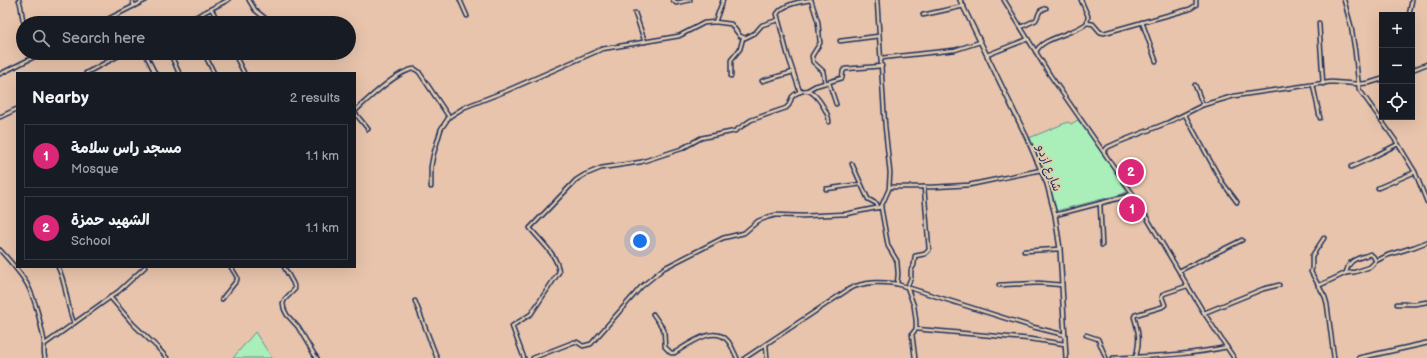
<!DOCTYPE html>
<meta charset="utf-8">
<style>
body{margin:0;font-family:"Balsamiq Sans","Playpen Sans Arabic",sans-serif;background:#20242c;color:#f1f3f6}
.controls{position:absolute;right:12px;top:12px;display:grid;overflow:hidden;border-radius:0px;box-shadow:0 4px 16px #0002}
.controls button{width:36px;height:36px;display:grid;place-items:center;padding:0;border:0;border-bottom:1px solid #363941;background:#171b24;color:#f1f3f6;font:20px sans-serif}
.you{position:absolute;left:640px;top:241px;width:14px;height:14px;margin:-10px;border:3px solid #fff;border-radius:50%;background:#1a73e8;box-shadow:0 0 0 6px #1a73e833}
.badge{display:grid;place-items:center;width:26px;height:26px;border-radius:50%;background:#db2777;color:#fff;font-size:13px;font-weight:700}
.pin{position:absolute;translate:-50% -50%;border:2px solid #fff;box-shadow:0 1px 4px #0006}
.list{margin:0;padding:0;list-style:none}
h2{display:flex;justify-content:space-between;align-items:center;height:52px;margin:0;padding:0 16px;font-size:17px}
h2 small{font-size:13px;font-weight:400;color:#9ea1a6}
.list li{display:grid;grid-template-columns:26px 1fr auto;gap:12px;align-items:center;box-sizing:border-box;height:64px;margin:0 8px 8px;padding:0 8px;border:1px solid #363941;border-radius:0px}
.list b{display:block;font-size:15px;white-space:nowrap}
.list p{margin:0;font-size:13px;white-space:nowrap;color:#9ea1a6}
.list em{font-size:13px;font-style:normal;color:#9ea1a6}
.icon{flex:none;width:22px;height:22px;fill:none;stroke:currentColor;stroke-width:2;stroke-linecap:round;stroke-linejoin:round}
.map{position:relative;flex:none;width:1427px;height:358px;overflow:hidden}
.search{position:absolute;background:#171b24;box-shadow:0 4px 16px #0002;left:16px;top:16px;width:340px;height:44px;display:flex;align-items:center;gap:10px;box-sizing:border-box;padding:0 14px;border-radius:22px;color:#9ea1a6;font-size:15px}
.panel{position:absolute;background:#171b24;box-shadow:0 4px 16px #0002;left:16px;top:72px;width:340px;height:196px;border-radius:0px}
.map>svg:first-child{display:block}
.green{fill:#aaefba;stroke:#628f8c}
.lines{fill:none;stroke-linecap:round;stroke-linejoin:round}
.minor-casing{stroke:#1b2f5e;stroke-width:5.5}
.tertiary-casing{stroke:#1b2f5e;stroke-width:6}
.minor{stroke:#e4cbac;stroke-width:2.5}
.tertiary{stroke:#e4cbac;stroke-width:3}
.labels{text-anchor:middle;stroke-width:3.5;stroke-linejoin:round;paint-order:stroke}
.street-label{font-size:12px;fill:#1b2f5e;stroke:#e4cbac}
</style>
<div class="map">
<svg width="1427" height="358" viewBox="0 0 1427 358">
<rect width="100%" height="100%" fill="#e8c4ac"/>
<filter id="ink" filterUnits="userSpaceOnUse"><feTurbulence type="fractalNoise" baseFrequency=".025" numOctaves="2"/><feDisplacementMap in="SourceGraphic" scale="8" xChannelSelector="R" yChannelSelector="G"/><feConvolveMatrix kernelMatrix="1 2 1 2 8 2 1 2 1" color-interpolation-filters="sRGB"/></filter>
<g filter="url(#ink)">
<g class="green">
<path d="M1078 120 1095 142 1127 191 1122 194 1056 211 1044 168 1029 138 1068 122 1071 124Z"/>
<path d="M255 332 272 358H233Z"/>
</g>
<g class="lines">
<defs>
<g id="minor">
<path d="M19 0C22 7 21 15 24 23"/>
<path d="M132 0 134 6"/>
<path d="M249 0 255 10 271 23"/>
<path d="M460 0 467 16"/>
<path d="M673 0 676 3 690 0"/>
<path d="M811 0 818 22 820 43 812 56 813 62 823 71 825 83"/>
<path d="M877 0 885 126 890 173 889 189 881 207 888 246 897 261 898 274 897 284"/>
<path d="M1004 0 1050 75 1132 193 1204 313 1234 358"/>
<path d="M1344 0 1351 26 1355 51 1359 89 1398 144 1415 172 1427 202"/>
<path d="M212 10 219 23"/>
<path d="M635 13 645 42"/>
<path d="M923 15 964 6"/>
<path d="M1409 15 1412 0"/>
<path d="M715 22 723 0"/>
<path d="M1142 22 1156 61"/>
<path d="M100 23 146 0"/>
<path d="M184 23 228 0"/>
<path d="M1087 23 1093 24 1100 32 1104 33 1190 9 1196 5V0"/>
<path d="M1319 23 1323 84"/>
<path d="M1021 27 1036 20 1040 11 1046 8"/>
<path d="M840 41 879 36"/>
<path d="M1036 52C1042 37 1075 34 1087 23L1088 16 1081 0"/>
<path d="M145 53 155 73"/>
<path d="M170 53 179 73"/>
<path d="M204 53 214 73"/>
<path d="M234 53 244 73"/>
<path d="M987 55 1028 39"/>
<path d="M881 58 955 50 980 42"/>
<path d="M1412 70 1427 64"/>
<path d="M86 73 124 53"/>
<path d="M0 74 42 53"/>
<path d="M731 76V60L740 49 743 38"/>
<path d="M762 81 793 72"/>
<path d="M829 83 836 104"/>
<path d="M1195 85 1203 105"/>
<path d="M1313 85 1320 118"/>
<path d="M808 90 815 86 842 78 843 71 845 69 882 66"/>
<path d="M800 92 788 56 777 14C783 4 800 2 811 0"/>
<path d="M355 111C367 100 399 69 415 69L419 72 449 117"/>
<path d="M355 113 368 129"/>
<path d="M1185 115 1222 182 1237 202"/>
<path d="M0 117 17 109"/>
<path d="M1104 151 1108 147 1119 142 1167 123 1203 105 1234 96 1331 82 1359 84 1369 83 1382 79"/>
<path d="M852 164 868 199 877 204 878 208"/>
<path d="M1351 167 1371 158 1398 144"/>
<path d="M431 187V167L433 156 441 129 449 117 465 107 506 91 602 49 679 36 704 23 715 22 731 24 740 36 745 38 755 33 762 25 778 20"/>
<path d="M890 187H933L969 185 1041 170"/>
<path d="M1378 188 1415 172"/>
<path d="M826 189 861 184"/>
<path d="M1100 203 1102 245"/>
<path d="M1055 215 1124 197 1132 193"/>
<path d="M1324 238 1312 256V268L1311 272 1325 297 1327 304 1334 358"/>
<path d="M0 250C9 260 20 272 27 284 36 301 40 321 44 340 45 346 43 351 45 358"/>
<path d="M1024 251 1060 249"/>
<path d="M58 267C67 285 66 305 74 323"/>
<path d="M284 267 293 283 295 289 285 299 283 303 284 309 287 315 298 327 314 354 317 358"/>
<path d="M1179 271 1242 240"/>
<path d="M1346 273C1349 258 1358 259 1370 254L1373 256 1376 261"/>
<path d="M999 285 1039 283 1062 285"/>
<path d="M1318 286 1346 273 1355 272 1370 267 1376 261 1388 255 1414 247 1427 242"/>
<path d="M110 297 133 324 156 346 167 358"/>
<path d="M222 299 237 280V277L231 267"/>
<path d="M415 301 437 358"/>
<path d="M1397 304H1415L1427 302"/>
<path d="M1204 313 1263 289 1279 285"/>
<path d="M653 314 664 330 665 347 671 353H674C688 345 714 324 728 341 732 346 734 352 737 358"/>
<path d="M916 329 1030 339 1065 344"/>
<path d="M1086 335 1098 339 1106 358"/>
<path d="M45 344 119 291 145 267"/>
<path d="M766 345 767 358"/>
<path d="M1136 356C1140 340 1139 333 1134 317L1135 315 1162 307 1165 305 1162 297 1163 294 1187 286"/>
<path d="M524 358 512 326 531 314 559 272C557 254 540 241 530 228L576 180 584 175 601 168 641 162 681 149 701 138 735 131 751 120 786 108 789 105C790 103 791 99 792 97 795 93 805 89 809 91 818 95 829 114 829 122"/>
<path d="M533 358 574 342H577L583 346 591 344 641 287 664 268 723 238 744 233 758 221 768 217 776 215 803 216 846 214 881 207"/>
<path d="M745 358 849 289C865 281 880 282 897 284L1033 327 1065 335"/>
<path d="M915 358 912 334 916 329V321L914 306 907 287 911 278V270L914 265 915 256 925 254 929 250 924 187"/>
<path d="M1113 358C1151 356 1190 355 1227 347"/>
</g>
<g id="tertiary">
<path d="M960 0 1027 138 1047 184 1055 215 1060 249 1066 358"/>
<path d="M1359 358 1427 343"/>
</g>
</defs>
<use href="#minor" class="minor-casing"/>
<use href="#tertiary" class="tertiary-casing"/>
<use href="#minor" class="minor"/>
<use href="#tertiary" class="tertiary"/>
</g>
</g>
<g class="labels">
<g class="street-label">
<text transform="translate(1049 168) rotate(69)" y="4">شارع ازدو</text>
</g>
</g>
</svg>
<div class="controls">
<button>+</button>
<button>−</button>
<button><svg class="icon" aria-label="locate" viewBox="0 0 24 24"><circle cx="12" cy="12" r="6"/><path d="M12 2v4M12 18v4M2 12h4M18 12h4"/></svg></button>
</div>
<div class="you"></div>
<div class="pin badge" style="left:1132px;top:209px">1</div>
<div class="pin badge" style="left:1131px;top:172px">2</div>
<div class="search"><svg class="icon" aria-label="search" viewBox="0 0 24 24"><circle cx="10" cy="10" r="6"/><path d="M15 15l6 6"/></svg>Search here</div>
<section class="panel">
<h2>Nearby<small>2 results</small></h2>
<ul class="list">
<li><span class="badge">1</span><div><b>مسجد راس سلامة</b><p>Mosque</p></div><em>1.1 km</em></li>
<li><span class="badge">2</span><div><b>الشهيد حمزة</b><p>School</p></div><em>1.1 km</em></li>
</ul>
</section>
</div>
